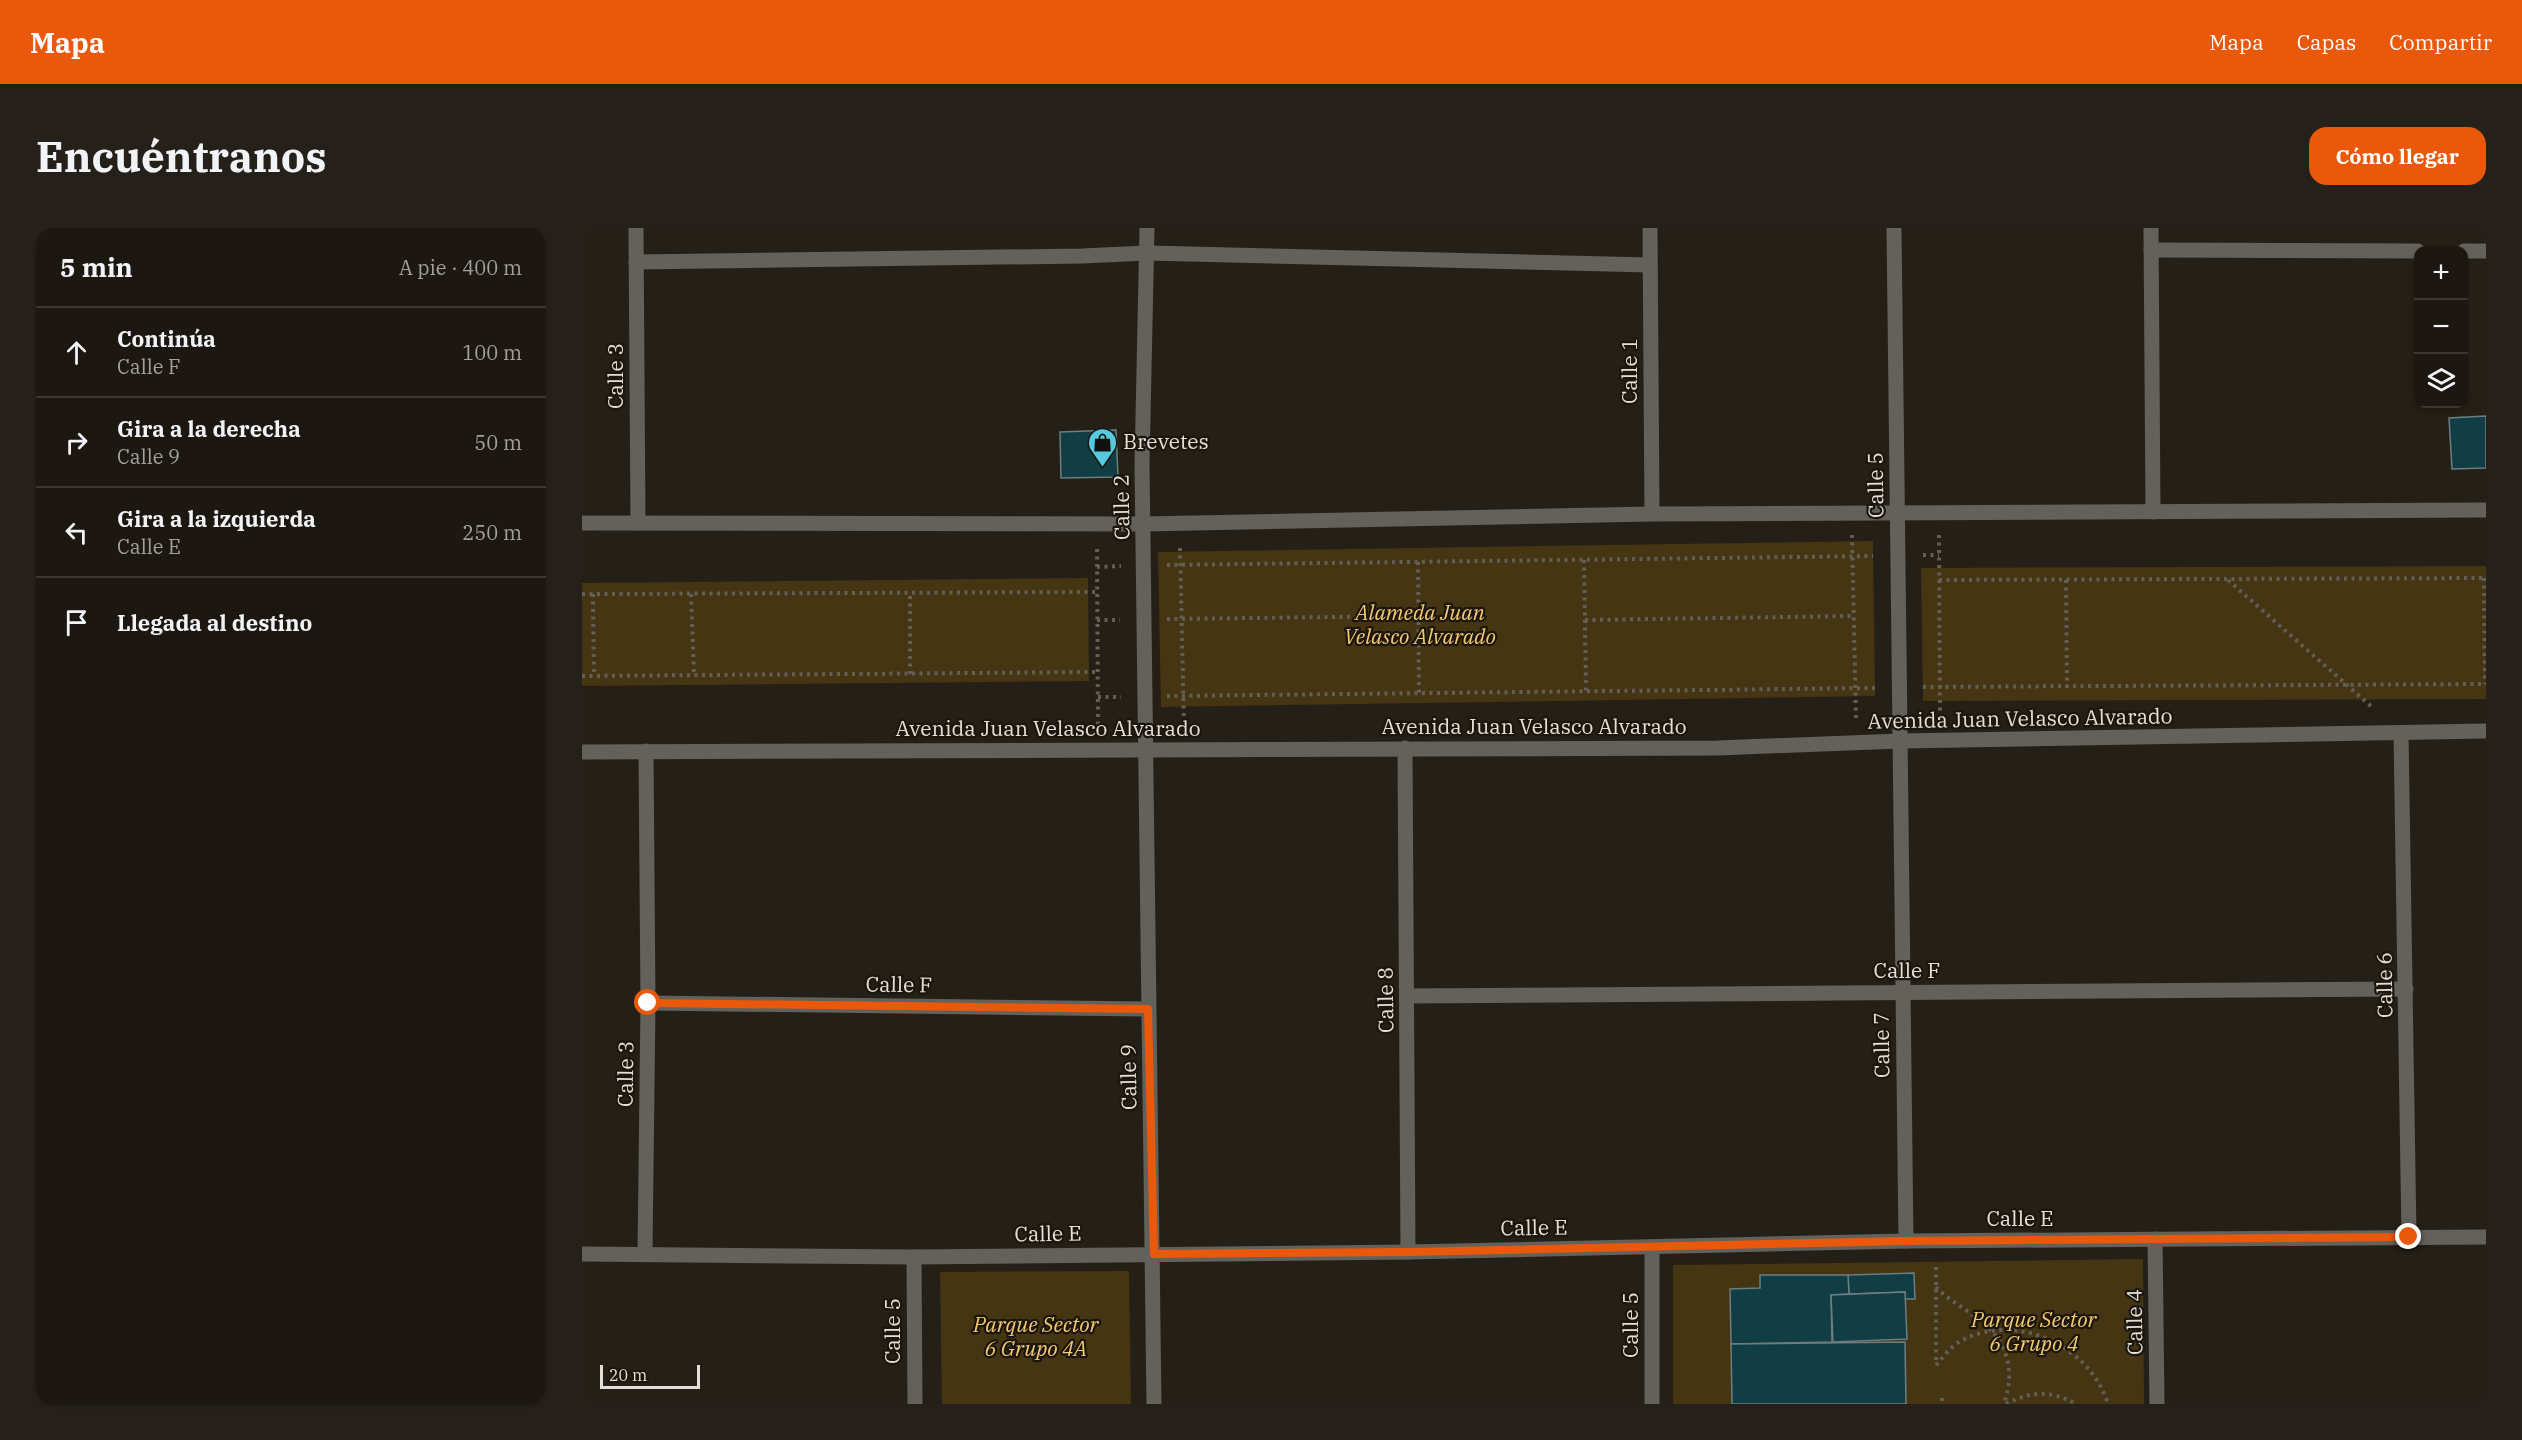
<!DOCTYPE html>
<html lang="es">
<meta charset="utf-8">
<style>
body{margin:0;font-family:"IBM Plex Serif",serif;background:#25211a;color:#f1f3f6}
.controls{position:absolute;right:18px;top:18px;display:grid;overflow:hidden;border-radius:12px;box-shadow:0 2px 4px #0004}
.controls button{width:54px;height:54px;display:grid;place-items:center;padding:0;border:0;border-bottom:2px solid #3a3731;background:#1c1811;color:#f1f3f6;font:30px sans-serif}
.scale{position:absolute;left:18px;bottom:15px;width:100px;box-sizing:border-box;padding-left:6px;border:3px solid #e2dfd8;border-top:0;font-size:16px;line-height:21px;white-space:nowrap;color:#e2dfd8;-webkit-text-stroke:4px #1b170e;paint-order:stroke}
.stop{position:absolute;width:18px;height:18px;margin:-14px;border:4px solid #ea580c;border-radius:50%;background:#fff}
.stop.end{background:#ea580c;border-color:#fff;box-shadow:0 2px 6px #0008}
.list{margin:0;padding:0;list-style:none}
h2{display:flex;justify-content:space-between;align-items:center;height:78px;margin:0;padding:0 24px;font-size:26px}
h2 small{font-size:20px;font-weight:400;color:#a0a09f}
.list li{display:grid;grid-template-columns:39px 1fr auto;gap:18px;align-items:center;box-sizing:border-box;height:90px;padding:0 24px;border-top:2px solid #3a3731}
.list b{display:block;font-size:22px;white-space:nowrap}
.list p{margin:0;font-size:20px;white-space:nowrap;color:#a0a09f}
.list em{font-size:20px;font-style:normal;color:#a0a09f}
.icon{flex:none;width:33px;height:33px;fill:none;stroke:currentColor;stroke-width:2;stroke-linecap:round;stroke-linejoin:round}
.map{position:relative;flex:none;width:1904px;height:1176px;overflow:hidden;border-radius:18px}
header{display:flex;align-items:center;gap:36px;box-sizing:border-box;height:84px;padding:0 30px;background:#ea580c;color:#fff}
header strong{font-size:28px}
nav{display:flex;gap:33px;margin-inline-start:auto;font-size:21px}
.intro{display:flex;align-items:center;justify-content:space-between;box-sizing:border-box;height:144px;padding:0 36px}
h1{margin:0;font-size:42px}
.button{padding:15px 27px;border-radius:18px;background:#ea580c;color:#fff;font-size:21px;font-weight:700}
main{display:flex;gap:36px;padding:0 36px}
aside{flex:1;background:#1c1811;border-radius:18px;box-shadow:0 2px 4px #0004}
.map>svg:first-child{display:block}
.green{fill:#453513}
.building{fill:#113d45;stroke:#6e7d80;stroke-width:1.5}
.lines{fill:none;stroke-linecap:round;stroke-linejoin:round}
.path{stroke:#635f57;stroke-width:4;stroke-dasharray:3 4.5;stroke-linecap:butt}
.minor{stroke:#63615c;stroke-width:15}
.route{stroke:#ea580c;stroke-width:8}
.labels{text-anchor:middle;stroke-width:4.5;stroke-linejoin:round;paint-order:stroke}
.street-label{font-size:21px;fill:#e2dfd8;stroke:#1b170e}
.poi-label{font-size:21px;fill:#e2dfd8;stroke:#1b170e;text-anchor:start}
.park-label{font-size:21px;font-style:italic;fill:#f7c96e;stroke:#1b170e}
</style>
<header>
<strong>Mapa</strong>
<nav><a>Mapa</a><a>Capas</a><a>Compartir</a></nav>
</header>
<div class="intro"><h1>Encuéntranos</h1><a class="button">Cómo llegar</a></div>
<main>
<aside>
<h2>5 min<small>A pie · 400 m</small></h2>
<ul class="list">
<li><svg class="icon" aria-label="ahead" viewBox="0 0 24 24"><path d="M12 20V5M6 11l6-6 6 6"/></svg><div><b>Continúa</b><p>Calle F</p></div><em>100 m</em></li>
<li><svg class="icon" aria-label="right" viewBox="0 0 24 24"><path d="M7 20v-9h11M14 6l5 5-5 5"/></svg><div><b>Gira a la derecha</b><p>Calle 9</p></div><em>50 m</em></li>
<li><svg class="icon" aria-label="left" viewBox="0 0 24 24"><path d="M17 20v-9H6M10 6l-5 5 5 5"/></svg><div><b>Gira a la izquierda</b><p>Calle E</p></div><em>250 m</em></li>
<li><svg class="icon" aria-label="arrive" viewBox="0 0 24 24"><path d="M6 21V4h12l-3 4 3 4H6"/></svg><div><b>Llegada al destino</b></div></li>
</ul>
</aside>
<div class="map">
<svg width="1904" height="1176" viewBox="0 0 1904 1176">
<rect width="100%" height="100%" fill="#252017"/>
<g class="green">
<path d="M1291 313 1293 468 579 479 576 324Z"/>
<path d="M1904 338V471L1341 473 1339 340Z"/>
<path d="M506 350 507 453 0 458V355Z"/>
<path d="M1561 1031 1562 1176H1091V1037Z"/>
<path d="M547 1043 549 1176H360L358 1044Z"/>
</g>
<g class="building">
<path d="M1904 188V240L1870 241 1867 190Z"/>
<path d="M534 202 536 249 479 250 478 204Z"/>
<path d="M1332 1045 1333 1071H1323V1064L1267 1066 1266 1047Z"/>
<path d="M1178 1047H1266L1267 1066 1249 1067 1250 1114 1149 1116 1148 1061 1178 1060Z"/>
<path d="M1323 1064 1325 1111 1251 1114 1249 1067Z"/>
<path d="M1323 1114 1324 1176H1150L1149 1116Z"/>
</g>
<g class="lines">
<g class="path">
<path d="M1270 307 1274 492"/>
<path d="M1357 307 1358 489"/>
<path d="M598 320 602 499"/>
<path d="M515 321 516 500"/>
<path d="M1341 327H1357"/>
<path d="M1002 332 1004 463"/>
<path d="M836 334 837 465"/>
<path d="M585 337 1291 328"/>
<path d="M515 339 539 338"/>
<path d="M1902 350 1903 456"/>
<path d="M1357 352 1904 350"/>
<path d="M1484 352 1485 459"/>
<path d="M1646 352 1791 480"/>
<path d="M0 366 516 364"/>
<path d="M11 366 12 448"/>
<path d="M109 366 112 448"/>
<path d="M585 391 837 388"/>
<path d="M515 392H538"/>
<path d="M1003 392 1272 388"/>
<path d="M328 446V365"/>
<path d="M0 448 516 444"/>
<path d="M1341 459 1904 456"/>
<path d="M585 468 1295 460"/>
<path d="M516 469H539"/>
<path d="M1354 1039V1136"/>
<path d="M1354 1059C1366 1072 1381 1079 1395 1090 1425 1112 1434 1141 1422 1176"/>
<path d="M1354 1137C1361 1130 1368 1119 1377 1114 1432 1082 1508 1117 1526 1176"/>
<path d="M1360 1170V1176"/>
<path d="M1424 1176C1449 1163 1469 1162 1494 1176"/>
</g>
<g class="minor">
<path d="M54 0 56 295"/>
<path d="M565 0 560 237 572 1176"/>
<path d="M1068 0 1070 286"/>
<path d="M1312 0 1324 1013"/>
<path d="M1569 0 1571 284"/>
<path d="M1569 22 1836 23"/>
<path d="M1882 23H1904"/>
<path d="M54 34 500 28 565 25 1068 37"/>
<path d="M0 295 561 296 1070 286 1904 282"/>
<path d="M1819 505 1827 1009"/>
<path d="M823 520 826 1024"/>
<path d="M0 524 1136 520 1318 513 1904 503"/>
<path d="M825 768 1824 761"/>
<path d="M66 775 566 781"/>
<path d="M1573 1011 1575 1176"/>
<path d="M63 1025 66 775 64 523"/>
<path d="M0 1026 332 1029 826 1024 1324 1013 1904 1009"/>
<path d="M332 1029 333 1176"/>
<path d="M1070 1176V1019"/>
</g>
</g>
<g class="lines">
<path class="route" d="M66 775 566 781 572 1026 826 1024 1324 1013 1827 1009"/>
</g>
<defs>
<symbol id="shop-pin" viewBox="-11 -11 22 30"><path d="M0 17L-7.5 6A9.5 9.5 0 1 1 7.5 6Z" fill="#55cadf" stroke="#1b170e"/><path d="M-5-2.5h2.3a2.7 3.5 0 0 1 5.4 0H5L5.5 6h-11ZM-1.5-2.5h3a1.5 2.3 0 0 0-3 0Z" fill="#111"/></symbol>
</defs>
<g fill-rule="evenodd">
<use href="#shop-pin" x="504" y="198" width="33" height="45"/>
</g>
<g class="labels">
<g class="street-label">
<text transform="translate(1048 143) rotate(-90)" y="7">Calle 1</text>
<text transform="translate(34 148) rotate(-90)" y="7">Calle 3</text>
<text transform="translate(1294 257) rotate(-91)" y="7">Calle 5</text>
<text transform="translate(540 279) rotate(-91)" y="7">Calle 2</text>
<text transform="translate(1438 491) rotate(-1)" y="7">Avenida Juan Velasco Alvarado</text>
<text x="952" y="506">Avenida Juan Velasco Alvarado</text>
<text x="466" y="508">Avenida Juan Velasco Alvarado</text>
<text x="1325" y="750">Calle F</text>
<text transform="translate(317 757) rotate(1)" y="7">Calle F</text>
<text transform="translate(1803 757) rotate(-91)" y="7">Calle 6</text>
<text transform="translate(804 772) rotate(-91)" y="7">Calle 8</text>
<text transform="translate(1300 817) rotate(-91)" y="7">Calle 7</text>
<text transform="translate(44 846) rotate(-89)" y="7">Calle 3</text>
<text transform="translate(547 849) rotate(-91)" y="7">Calle 9</text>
<text x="1438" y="998">Calle E</text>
<text transform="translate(952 1000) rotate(-1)" y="7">Calle E</text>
<text transform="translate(466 1006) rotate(-1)" y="7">Calle E</text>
<text transform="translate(1553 1094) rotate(-91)" y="7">Calle 4</text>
<text transform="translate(1049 1097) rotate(-90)" y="7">Calle 5</text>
<text transform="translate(311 1103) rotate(-90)" y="7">Calle 5</text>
</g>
<g class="poi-label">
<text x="541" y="221">Brevetes</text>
</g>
<g class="park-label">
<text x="838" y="392">Alameda Juan<tspan x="838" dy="24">Velasco Alvarado</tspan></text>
<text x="1452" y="1099">Parque Sector<tspan x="1452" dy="24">6 Grupo 4</tspan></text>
<text x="454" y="1104">Parque Sector<tspan x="454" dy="24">6 Grupo 4A</tspan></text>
</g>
</g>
</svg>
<div class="controls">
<button>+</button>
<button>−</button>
<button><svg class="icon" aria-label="layers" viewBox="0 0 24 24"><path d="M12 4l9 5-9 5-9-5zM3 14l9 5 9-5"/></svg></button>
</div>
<div class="scale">20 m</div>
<div class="stop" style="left:66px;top:775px"></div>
<div class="stop end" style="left:1827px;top:1009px"></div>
</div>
</main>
